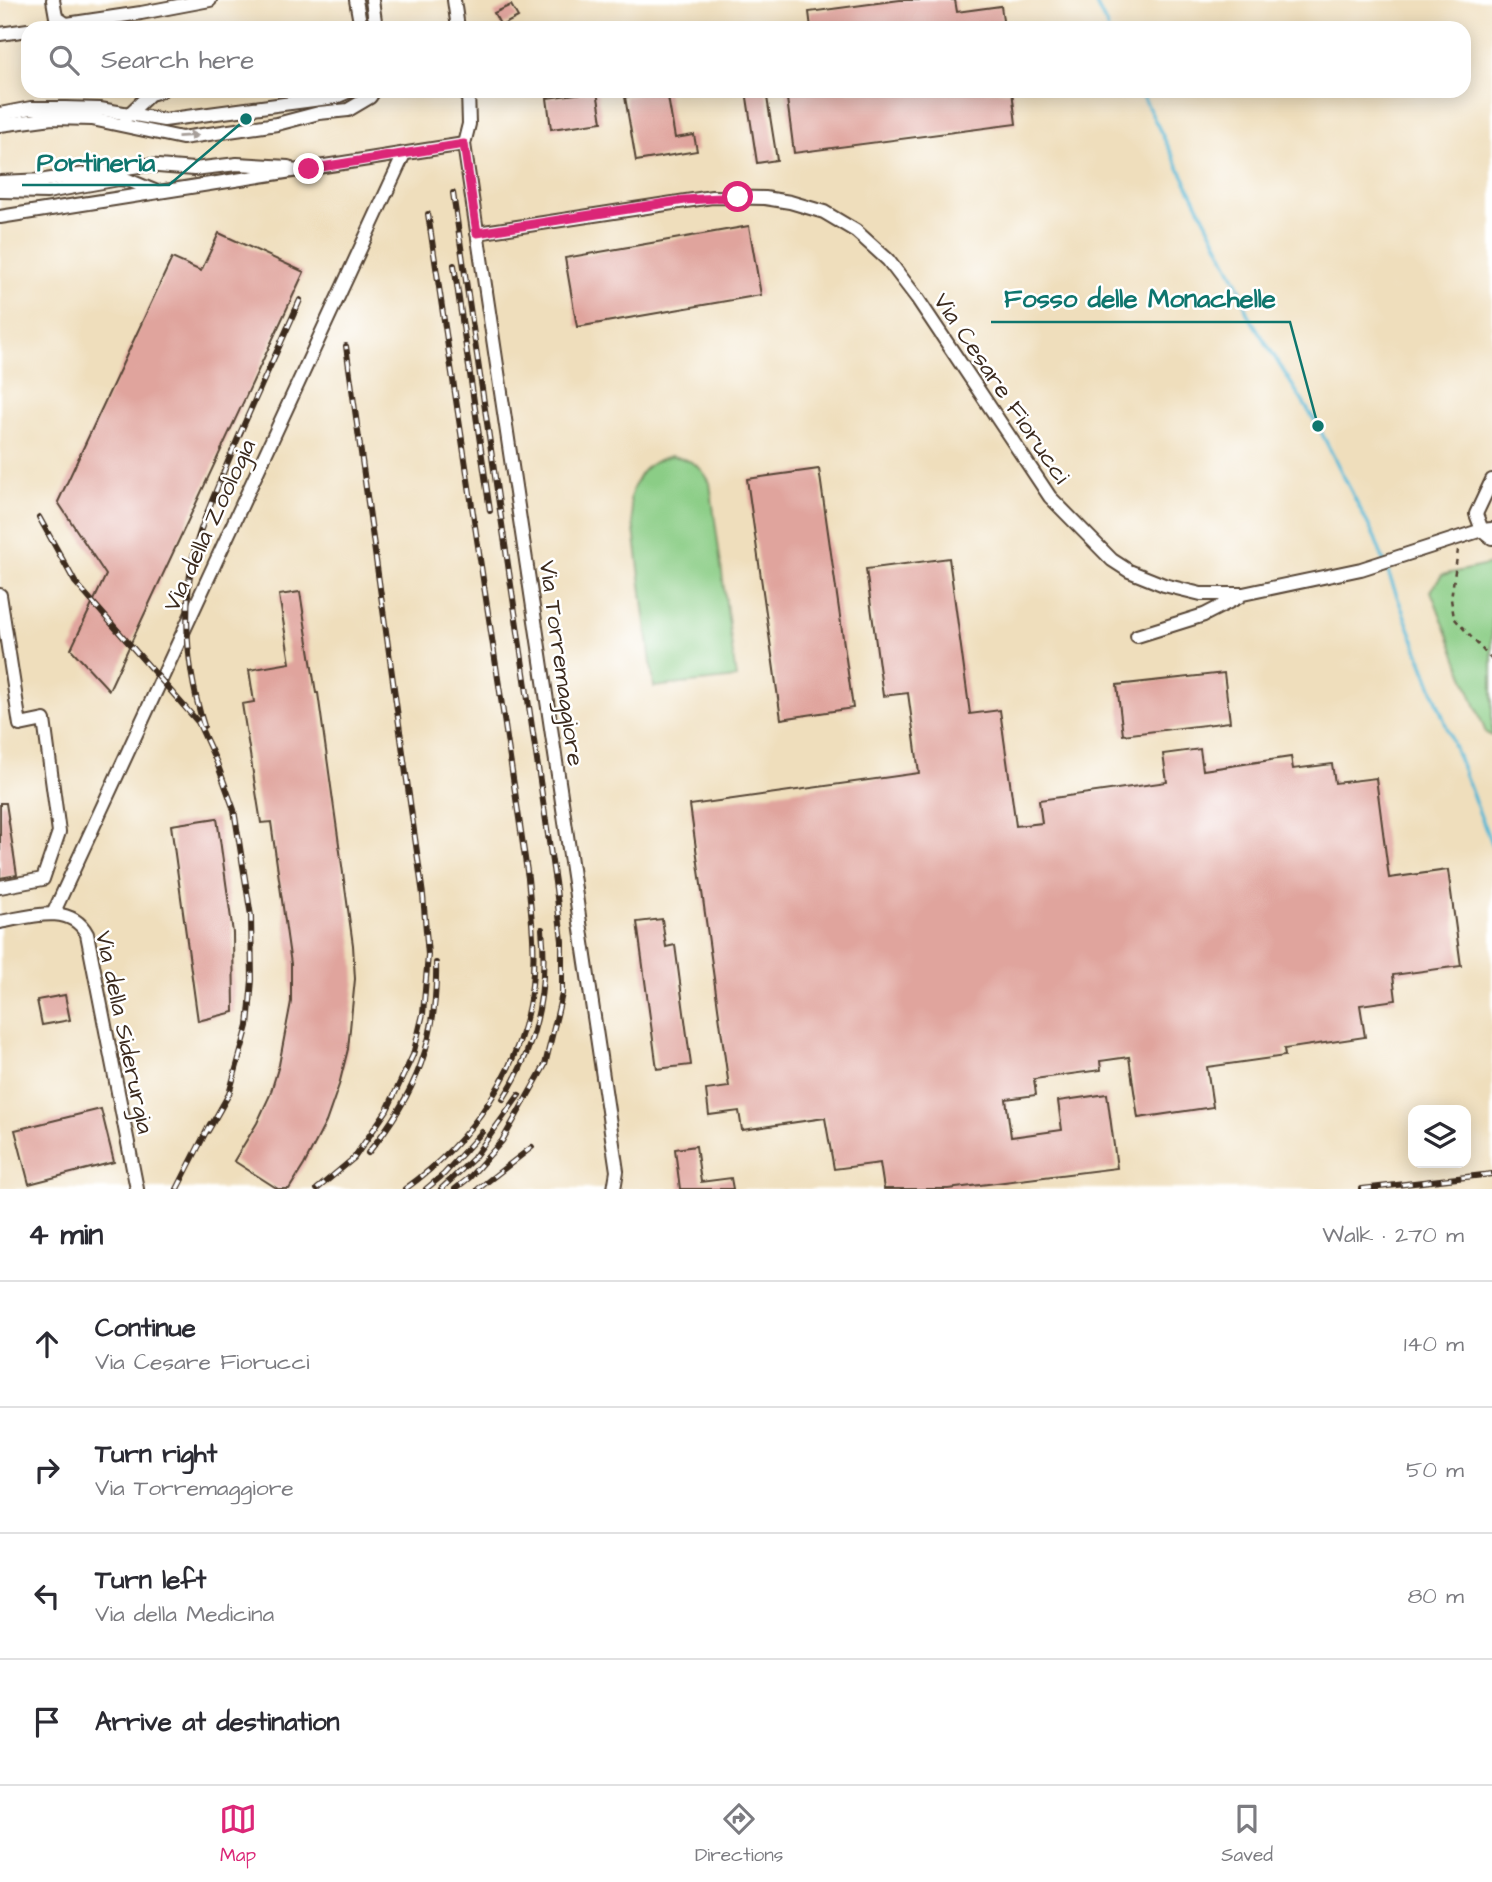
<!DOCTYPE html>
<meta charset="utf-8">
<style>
body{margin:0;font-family:"Architects Daughter",sans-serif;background:#f2f2f3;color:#2b2b33}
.controls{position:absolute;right:21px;bottom:21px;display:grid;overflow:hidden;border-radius:14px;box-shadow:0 4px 18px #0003}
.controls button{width:63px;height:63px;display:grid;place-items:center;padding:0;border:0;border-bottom:2px solid #e1e1e2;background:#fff;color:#2b2b33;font:35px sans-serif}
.stop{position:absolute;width:21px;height:21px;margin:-16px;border:5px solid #db2777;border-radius:50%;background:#fff}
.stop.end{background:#db2777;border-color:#fff;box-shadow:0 2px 7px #0008}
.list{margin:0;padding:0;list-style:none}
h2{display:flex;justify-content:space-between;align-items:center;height:91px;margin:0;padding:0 28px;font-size:30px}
h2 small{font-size:23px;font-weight:400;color:#7c7c81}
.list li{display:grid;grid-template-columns:46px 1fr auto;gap:21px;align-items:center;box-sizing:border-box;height:126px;padding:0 28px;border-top:2px solid #e1e1e2}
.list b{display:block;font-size:26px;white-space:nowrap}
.list p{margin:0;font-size:23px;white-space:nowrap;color:#7c7c81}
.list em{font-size:23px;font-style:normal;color:#7c7c81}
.icon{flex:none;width:38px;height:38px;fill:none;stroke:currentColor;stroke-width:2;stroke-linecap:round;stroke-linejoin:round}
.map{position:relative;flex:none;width:1492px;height:1189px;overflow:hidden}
.search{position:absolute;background:#fff;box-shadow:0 4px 18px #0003;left:21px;right:21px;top:21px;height:77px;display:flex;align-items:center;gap:18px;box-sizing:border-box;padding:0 24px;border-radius:21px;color:#7c7c81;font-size:26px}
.sheet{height:595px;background:#fff}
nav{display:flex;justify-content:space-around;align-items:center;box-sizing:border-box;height:98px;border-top:2px solid #e1e1e2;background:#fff;font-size:19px;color:#7c7c81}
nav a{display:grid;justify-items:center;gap:4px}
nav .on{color:#db2777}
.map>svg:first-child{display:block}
.green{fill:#8bcd86;stroke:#637c52;stroke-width:2}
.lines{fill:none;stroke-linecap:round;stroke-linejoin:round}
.stream{stroke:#55b7d4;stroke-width:3.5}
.building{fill:#e0a49d}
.minor-casing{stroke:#564536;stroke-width:16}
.path{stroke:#564536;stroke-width:2.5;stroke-dasharray:5 5;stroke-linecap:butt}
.minor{stroke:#fff;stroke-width:12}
.rail-casing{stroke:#3b2a1e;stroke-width:6}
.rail{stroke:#fff;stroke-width:3.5;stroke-dasharray:10;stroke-linecap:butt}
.oneway{fill:#a79f9a}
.route{stroke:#db2777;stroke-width:9}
.labels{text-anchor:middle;stroke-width:5;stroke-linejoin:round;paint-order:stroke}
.street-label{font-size:24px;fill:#3b2a1e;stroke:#fff}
.leader{fill:none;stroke:#0f766e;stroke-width:2.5}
.callout-dot{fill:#0f766e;stroke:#fff;stroke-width:2.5}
.callout-label{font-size:26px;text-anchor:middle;font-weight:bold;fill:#0f766e;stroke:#fff;stroke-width:5;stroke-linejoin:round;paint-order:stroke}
</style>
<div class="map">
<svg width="1492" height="1189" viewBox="0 0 1492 1189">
<rect width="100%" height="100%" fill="#fff"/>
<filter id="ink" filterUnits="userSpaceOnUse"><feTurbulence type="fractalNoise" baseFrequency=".0143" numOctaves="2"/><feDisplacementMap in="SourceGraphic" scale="14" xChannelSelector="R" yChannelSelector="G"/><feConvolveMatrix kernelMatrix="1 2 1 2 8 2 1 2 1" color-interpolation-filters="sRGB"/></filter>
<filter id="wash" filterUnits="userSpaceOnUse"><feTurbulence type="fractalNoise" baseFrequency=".00686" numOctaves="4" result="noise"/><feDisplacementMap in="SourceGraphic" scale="28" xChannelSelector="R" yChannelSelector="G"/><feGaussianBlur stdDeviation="1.57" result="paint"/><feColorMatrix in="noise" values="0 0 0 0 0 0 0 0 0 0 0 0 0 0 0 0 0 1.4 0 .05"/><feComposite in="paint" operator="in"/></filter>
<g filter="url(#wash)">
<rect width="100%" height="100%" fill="#efdebc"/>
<g class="green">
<path d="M671 456C691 459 702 466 710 483L736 678 654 687 630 498C637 474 646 462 671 456Z"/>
<path d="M1492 564V736L1486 733 1431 591 1442 575Z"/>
</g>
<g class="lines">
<g class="stream">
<path d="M1094 0 1108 28"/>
<path d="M1140 91 1240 288 1247 313 1318 426 1375 538 1492 846"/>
</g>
</g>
<g id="blocks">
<g class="building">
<path d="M900 0H955L957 12 1001 6 1004 28H811L809 12Z"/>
<path d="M511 5 518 17 501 26 494 13Z"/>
<path d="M597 91 602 122 551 129 547 98Z"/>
<path d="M657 91H667L675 138 694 135 697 151 636 161 625 97Z"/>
<path d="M746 91H766L777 160 757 163Z"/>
<path d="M786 91H1012L1016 124 794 153Z"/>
<path d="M749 226 761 295 577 327 565 258Z"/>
<path d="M219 233 304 272 109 690 71 649 106 575 58 502 172 258 201 271Z"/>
<path d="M819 469 853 708 781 719 747 479Z"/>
<path d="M949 558 970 714 1000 710 1016 826 1042 823 1039 800 1167 782 1163 754 1200 749 1203 770 1291 757 1293 769 1332 764 1335 783 1376 778 1389 878 1448 870 1461 966 1393 975 1396 1000 1360 1005 1365 1037 1284 1049 1285 1056 1207 1067 1213 1107 1138 1118 1129 1057 1100 1061 1101 1070 1034 1079 1036 1095 1006 1099 1011 1137 1062 1130 1058 1101 1107 1094 1117 1168 948 1189H884L880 1163 834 1169 825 1118 742 1130 739 1111 709 1115 706 1090 729 1087 690 805 919 773 908 693 883 696 866 569Z"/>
<path d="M300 592 316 693H318L353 945 355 979 348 1049 339 1085 326 1122 304 1165 289 1189H278L234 1161 257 1123 270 1095 279 1065 291 1002V964L271 822 261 823 242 704 254 702 249 670 290 663 279 595Z"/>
<path d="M1224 673 1230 722 1123 735 1117 685Z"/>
<path d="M0 803H6L17 875 0 878Z"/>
<path d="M217 818 233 933 234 1012 198 1021 171 825Z"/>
<path d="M662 919 666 947 675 945 691 1065 657 1069 637 922Z"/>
<path d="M65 995 70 1020 42 1025 37 1000Z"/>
<path d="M101 1109 114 1162 29 1184 15 1130Z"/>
<path d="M696 1146 701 1182 731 1178 733 1189H680L675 1149Z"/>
</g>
</g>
</g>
<g filter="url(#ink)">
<use href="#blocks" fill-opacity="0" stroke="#564536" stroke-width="2"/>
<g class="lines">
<defs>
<g id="minor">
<path d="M53 0 56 17 66 24"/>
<path d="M356 0 361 28"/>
<path d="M372 0 376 28"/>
<path d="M454 0 458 28"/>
<path d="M40 28 141 13 210 0"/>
<path d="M0 34 28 30"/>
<path d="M468 91 469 124 464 144 617 1171 614 1189"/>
<path d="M0 114 31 108H65L100 109 164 120 336 97 350 91"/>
<path d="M126 117 150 94 161 91"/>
<path d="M0 125 52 118 92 119 182 138 277 124 319 113 348 110 370 97 374 91"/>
<path d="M0 182 45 180 146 165 194 169 237 164 288 167"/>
<path d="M0 191 47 192 119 179 128 180 157 192"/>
<path d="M0 217 464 144"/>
<path d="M477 233 712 197 765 198 790 202 824 212 856 231 888 260 917 298 1050 497 1112 560 1129 571 1164 585 1201 594H1243L1361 569 1482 530 1492 529"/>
<path d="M1492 480 1476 514 1482 530 1492 538"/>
<path d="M0 595 20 725 44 720 59 832 43 879 0 887"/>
<path d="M1137 636 1204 615 1239 597"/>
<path d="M53 914 404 154"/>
<path d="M0 922C29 917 70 902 87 934L137 1189"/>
</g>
</defs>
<use href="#minor" class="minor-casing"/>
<path class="path" d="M1458 550 1451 599 1454 618 1492 660"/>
<use href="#minor" class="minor"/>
<defs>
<g id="rail">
<path d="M453 193 556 889 562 941V994L545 1065 502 1141 469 1178 455 1189"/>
<path d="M454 265 490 511"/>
<path d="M39 517 75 582 198 722 217 763 234 810 251 916 252 980 248 1026 229 1094 208 1131"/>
<path d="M204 726C188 675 183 621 191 567 196 536 210 506 222 476 246 417 274 359 300 300"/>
<path d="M503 1099C536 1048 548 990 542 929"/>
<path d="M368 1153C416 1094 438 1039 436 963"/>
<path d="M177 1189 210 1124"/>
<path d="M317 1189 354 1158 387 1110 413 1055 423 1014 428 955 423 895 346 346"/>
<path d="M405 1189C472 1141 523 1068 532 985 536 949 531 913 528 878L428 214"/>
<path d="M426 1189 444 1174 482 1132"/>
<path d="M441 1189 473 1159 519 1095"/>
<path d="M478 1189 532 1147"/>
<path d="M1362 1189 1492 1174"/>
</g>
</defs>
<use href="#rail" class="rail-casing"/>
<use href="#rail" class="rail"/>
</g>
<defs><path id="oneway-solid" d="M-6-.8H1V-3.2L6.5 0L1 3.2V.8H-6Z" transform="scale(1.75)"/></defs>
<use class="oneway" href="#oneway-solid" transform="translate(188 136) rotate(-3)"/>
</g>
<g class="lines" filter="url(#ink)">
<path class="route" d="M309 169 464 144 477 233 685 200 738 197"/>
</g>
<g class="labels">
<g class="street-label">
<text transform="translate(1002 388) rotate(56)" y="8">Via Cesare Fiorucci</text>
<text transform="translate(209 525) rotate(-65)" y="8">Via della Zoologia</text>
<text transform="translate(562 663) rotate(82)" y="8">Via Torremaggiore</text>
<text transform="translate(125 1032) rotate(78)" y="8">Via della Siderurgia</text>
</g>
</g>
<path class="leader" d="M246 119L169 185H22M1318 426L1290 322H991"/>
<g class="callout-dot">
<circle cx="246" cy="119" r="7"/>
<circle cx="1318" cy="426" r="7"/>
</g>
<g class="callout-label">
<text x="96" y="171">Portineria</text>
<text x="1140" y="307">Fosso delle Monachelle</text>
</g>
</svg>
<div class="controls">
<button><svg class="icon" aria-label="layers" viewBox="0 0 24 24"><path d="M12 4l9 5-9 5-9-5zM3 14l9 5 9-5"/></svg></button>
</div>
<div class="stop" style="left:738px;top:197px"></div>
<div class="stop end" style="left:309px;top:169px"></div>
<div class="search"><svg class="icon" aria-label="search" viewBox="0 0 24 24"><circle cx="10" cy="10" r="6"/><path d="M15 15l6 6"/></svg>Search here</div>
</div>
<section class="sheet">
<h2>4 min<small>Walk · 270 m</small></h2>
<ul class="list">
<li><svg class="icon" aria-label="ahead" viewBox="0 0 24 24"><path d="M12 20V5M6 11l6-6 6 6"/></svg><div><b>Continue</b><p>Via Cesare Fiorucci</p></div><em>140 m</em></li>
<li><svg class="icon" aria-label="right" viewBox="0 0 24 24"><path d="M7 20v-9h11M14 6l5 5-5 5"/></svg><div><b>Turn right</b><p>Via Torremaggiore</p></div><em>50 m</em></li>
<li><svg class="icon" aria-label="left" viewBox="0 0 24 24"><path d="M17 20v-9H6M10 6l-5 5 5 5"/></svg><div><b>Turn left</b><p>Via della Medicina</p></div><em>80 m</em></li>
<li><svg class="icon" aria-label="arrive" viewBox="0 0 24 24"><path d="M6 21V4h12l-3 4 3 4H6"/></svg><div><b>Arrive at destination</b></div></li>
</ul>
</section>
<nav>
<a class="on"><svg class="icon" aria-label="map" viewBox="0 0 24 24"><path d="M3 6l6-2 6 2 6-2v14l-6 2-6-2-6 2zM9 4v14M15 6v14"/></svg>Map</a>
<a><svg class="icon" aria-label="directions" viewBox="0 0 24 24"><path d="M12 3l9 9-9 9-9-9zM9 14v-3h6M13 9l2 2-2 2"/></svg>Directions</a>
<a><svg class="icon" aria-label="saved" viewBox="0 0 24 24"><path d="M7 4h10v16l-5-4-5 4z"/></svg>Saved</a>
</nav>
